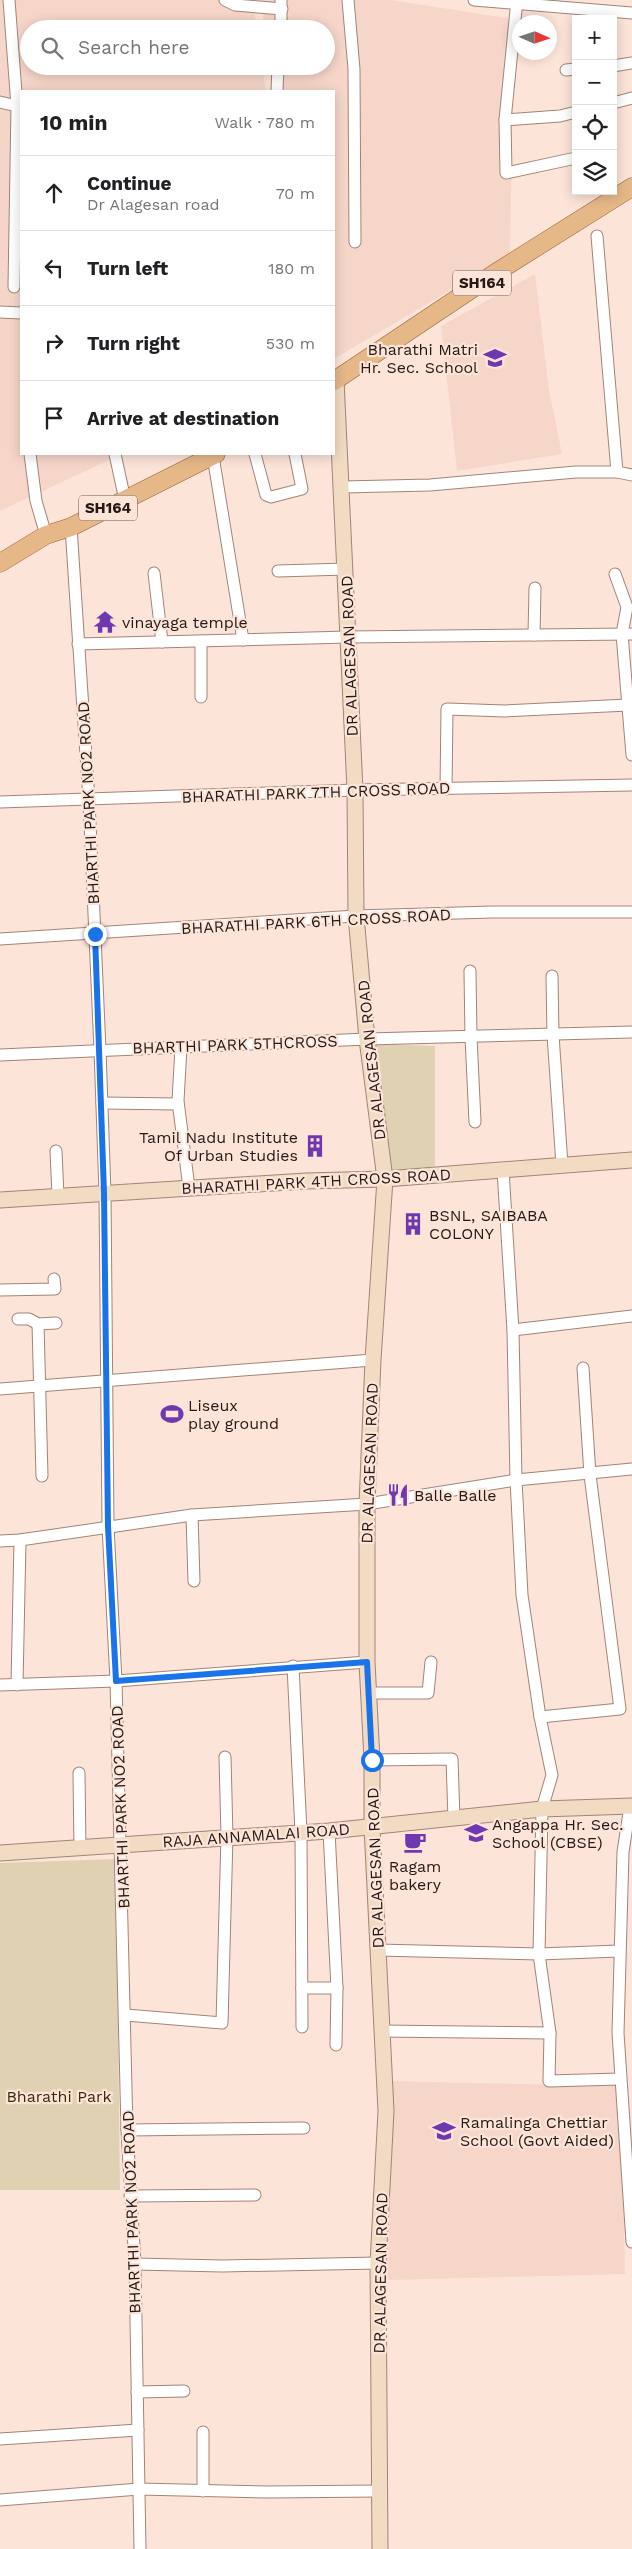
<!DOCTYPE html>
<meta charset="utf-8">
<style>
body{margin:0;font-family:"Work Sans",sans-serif;background:#f6f6f6;color:#202124}
.controls{position:absolute;right:15px;top:15px;display:grid;overflow:hidden;border-radius:0px;box-shadow:0 2px 12px #0003}
.controls button{width:45px;height:45px;display:grid;place-items:center;padding:0;border:0;border-bottom:1px solid #e0e0e0;background:#fff;color:#202124;font:25px sans-serif}
.compass{position:absolute;left:512px;top:15px;width:45px;height:45px;border-radius:50%;background:#fff;box-shadow:0 2px 12px #0003;rotate:93deg}
.stop{position:absolute;width:15px;height:15px;margin:-11px;border:4px solid #1a73e8;border-radius:50%;background:#fff}
.stop.end{background:#1a73e8;border-color:#fff;box-shadow:0 1px 5px #0008}
.list{margin:0;padding:0;list-style:none}
h2{display:flex;justify-content:space-between;align-items:center;height:65px;margin:0;padding:0 20px;font-size:21px}
h2 small{font-size:16px;font-weight:400;color:#757577}
.list li{display:grid;grid-template-columns:32px 1fr auto;gap:15px;align-items:center;box-sizing:border-box;height:75px;padding:0 20px;border-top:1px solid #e0e0e0}
.list b{display:block;font-size:19px;white-space:nowrap}
.list p{margin:0;font-size:16px;white-space:nowrap;color:#757577}
.list em{font-size:16px;font-style:normal;color:#757577}
.icon{flex:none;width:28px;height:28px;fill:none;stroke:currentColor;stroke-width:2;stroke-linecap:round;stroke-linejoin:round}
.map{position:relative;flex:none;width:632px;height:2549px;overflow:hidden}
.search{position:absolute;background:#fff;box-shadow:0 2px 12px #0003;left:20px;top:20px;width:315px;height:55px;display:flex;align-items:center;gap:12px;box-sizing:border-box;padding:0 18px;border-radius:28px;color:#757577;font-size:19px}
.panel{position:absolute;background:#fff;box-shadow:0 2px 12px #0003;left:20px;top:90px;width:315px;height:365px;border-radius:0px}
.map>svg:first-child{display:block}
.built{fill:#f6d6c9}
.green{fill:#e1d1b3}
.lines{fill:none;stroke-linecap:round;stroke-linejoin:round}
.street-casing{stroke:#a18478;stroke-width:13}
.secondary-casing{stroke:#a18478;stroke-width:17}
.primary-casing{stroke:#97612c;stroke-width:19}
.street{stroke:#fff;stroke-width:11}
.secondary{stroke:#f2dbc3;stroke-width:15}
.primary{stroke:#e6b888;stroke-width:18}
.route{stroke:#1a73e8;stroke-width:6}
.labels{text-anchor:middle;stroke-width:4.5;stroke-linejoin:round;paint-order:stroke}
.shield{fill:#fde4d9;stroke:#655650;stroke-width:1}
.shield-label{font-size:15px;font-weight:bold;fill:#241915}
.poi-label{font-size:16px;fill:#241915;stroke:#fde4d9;text-anchor:start}
.street-label{font-size:16px;fill:#241915;stroke:#fde4d9}
.park-label{font-size:16px;fill:#392a0a;stroke:#fde4d9}
</style>
<div class="map">
<svg width="632" height="2549" viewBox="0 0 632 2549">
<rect width="100%" height="100%" fill="#fde4d9"/>
<g class="built">
<path d="M0 0H253L257 29H29V66H262L266 91H21V454H122L0 511Z"/>
<path d="M260 0H391L514 19 510 255 334 359V91H275L271 66H326V29H265Z"/>
<path d="M535 274 549 390 562 454 457 471 441 326Z"/>
<path d="M390 2081 606 2086 621 2083 625 2274 386 2280Z"/>
</g>
<g class="green">
<path d="M373 1044 435 1046V1166L388 1175Z"/>
<path d="M116 1859 120 2190H0V1863Z"/>
</g>
<g class="lines">
<defs>
<g id="street">
<path d="M9 0 17 106 14 287"/>
<path d="M225 0 235 5 282 9"/>
<path d="M348 0 354 69 355 242"/>
<path d="M474 0 632 13"/>
<path d="M517 0 505 120 560 116 576 112"/>
<path d="M281 29V0"/>
<path d="M613 66 632 63"/>
<path d="M566 70 576 69"/>
<path d="M277 91 278 66"/>
<path d="M0 102 17 106"/>
<path d="M613 103 632 98"/>
<path d="M505 120 506 173 576 158"/>
<path d="M597 236 617 472 632 475"/>
<path d="M0 312 21 313"/>
<path d="M30 454 36 501 46 535"/>
<path d="M115 454 125 500"/>
<path d="M255 454 266 495 271 497 302 489 295 454"/>
<path d="M213 456 243 640"/>
<path d="M343 487 430 485 576 472H617"/>
<path d="M71 527 89 800 100 1050 105 1193 108 1526 116 1681 127 2130 135 2264 140 2549"/>
<path d="M278 571 346 569"/>
<path d="M154 573 162 642"/>
<path d="M615 574 627 607 622 634 632 755"/>
<path d="M534 635 535 588"/>
<path d="M78 644 348 637 632 634"/>
<path d="M201 697V641"/>
<path d="M446 789 447 709 505 711 628 705"/>
<path d="M0 802 355 790 632 785"/>
<path d="M0 939 356 916 492 912H632"/>
<path d="M470 971 471 1037 475 1122"/>
<path d="M552 976 553 1035 562 1165"/>
<path d="M181 1047 178 1101 189 1188"/>
<path d="M0 1055 367 1039 632 1032"/>
<path d="M102 1103 178 1104"/>
<path d="M56 1151 58 1196"/>
<path d="M0 1290 55 1289 54 1279"/>
<path d="M18 1319H29L38 1324 56 1323"/>
<path d="M38 1324 42 1476"/>
<path d="M513 1330 632 1316"/>
<path d="M0 1389 373 1360"/>
<path d="M192 1515 194 1581"/>
<path d="M0 1541 20 1540 192 1515 367 1504 516 1480 632 1469"/>
<path d="M293 1666 301 1832 302 2027"/>
<path d="M0 1685 116 1681 367 1662"/>
<path d="M17 1685 20 1540"/>
<path d="M369 1693H428L431 1662"/>
<path d="M540 1717 620 1709 590 1475 583 1368"/>
<path d="M372 1760 452 1759 454 1819"/>
<path d="M79 1773 80 1849"/>
<path d="M630 1806 623 1852 618 2033 632 2242"/>
<path d="M329 1831 337 1988 336 2045"/>
<path d="M378 1950 539 1954 619 1951"/>
<path d="M302 1988H337"/>
<path d="M126 2015 222 2023 227 1836 225 1757"/>
<path d="M381 2031 550 2033 539 1954 542 1809 552 1775 540 1717 522 1595 516 1480 513 1330 503 1170"/>
<path d="M550 2033 549 2081 619 2079"/>
<path d="M127 2130 304 2128"/>
<path d="M130 2196 255 2195"/>
<path d="M135 2264 222 2266 378 2263"/>
<path d="M137 2392 184 2391"/>
<path d="M0 2439 138 2430"/>
<path d="M203 2491V2432"/>
<path d="M0 2500 139 2489 268 2492 379 2491"/>
</g>
<g id="secondary">
<path d="M336 380 355 790 356 916 367 1039 385 1179 373 1360 367 1504V1662L372 1760V1827L386 2111 378 2263 380 2549"/>
<path d="M0 1200 306 1181 385 1179 632 1160"/>
<path d="M0 1853 329 1831 542 1809 632 1806"/>
</g>
<g id="primary">
<path d="M334 381 500 270 632 187"/>
<path d="M0 563 46 535 71 527 216 454"/>
</g>
</defs>
<use href="#street" class="street-casing"/>
<use href="#secondary" class="secondary-casing"/>
<use href="#primary" class="primary-casing"/>
<use href="#street" class="street"/>
<use href="#secondary" class="secondary"/>
<use href="#primary" class="primary"/>
</g>
<g class="lines">
<path class="route" d="M95 934 104 1193 108 1526 116 1681 367 1662 372 1760"/>
</g>
<defs>
<symbol id="school-bare" viewBox="-9 -9 18 18"><path d="M0-5L7-2L0 1L-7-2ZM-4 1L0 2.5L4 1V4Q0 6-4 4Z" fill="#7038af" stroke="#fde4d9" stroke-width="2.5" paint-order="stroke"/></symbol>
<symbol id="temple-bare" viewBox="-9 -9 18 18"><path d="M0-6L5-2H3V0L6.5 2.5H4V6H1.5V3h-3V6H-4V2.5H-6.5L-3 0V-2H-5Z" fill="#7038af" stroke="#fde4d9" stroke-width="2.5" paint-order="stroke"/></symbol>
<symbol id="building-bare" viewBox="-9 -9 18 18"><path d="M-4-6H4V6H1V3H-1V6H-4ZM-2.5-4.3h1.7v1.8h-1.7ZM.8-4.3h1.7v1.8H.8ZM-2.5-1h1.7V.8h-1.7ZM.8-1h1.7V.8H.8Z" fill="#7038af" stroke="#fde4d9" stroke-width="2.5" paint-order="stroke"/></symbol>
<symbol id="stadium-bare" viewBox="-9 -9 18 18"><path d="M0-5a6.5 5 0 1 0 0 10a6.5 5 0 1 0 0-10ZM-3.5-1.8h7v3.6h-7Z" fill="#7038af" stroke="#fde4d9" stroke-width="2.5" paint-order="stroke"/></symbol>
<symbol id="restaurant-bare" viewBox="-9 -9 18 18"><path d="M-5-6h1v4h1v-4h1v4h1v-4h1v5L-1.5 .5V6h-2V.5L-5-1ZM5-6V6H3V1.5H1.5Q1.5-4 5-6Z" fill="#7038af" stroke="#fde4d9" stroke-width="2.5" paint-order="stroke"/></symbol>
<symbol id="cafe-bare" viewBox="-9 -9 18 18"><path d="M-5.5-4.5H6V0H3Q3 3.5 0 3.5H-2.5Q-5.5 3.5-5.5 0ZM3-3.2v2h1.7v-2ZM-6 4.5H4V6H-6Z" fill="#7038af" stroke="#fde4d9" stroke-width="2.5" paint-order="stroke"/></symbol>
</defs>
<g fill-rule="evenodd">
<use href="#school-bare" x="479" y="342" width="32" height="32"/>
<use href="#temple-bare" x="89" y="606" width="32" height="32"/>
<use href="#building-bare" x="299" y="1130" width="32" height="32"/>
<use href="#building-bare" x="397" y="1208" width="32" height="32"/>
<use href="#stadium-bare" x="156" y="1398" width="32" height="32"/>
<use href="#restaurant-bare" x="382" y="1479" width="32" height="32"/>
<use href="#school-bare" x="460" y="1817" width="32" height="32"/>
<use href="#cafe-bare" x="399" y="1826" width="32" height="32"/>
<use href="#school-bare" x="428" y="2115" width="32" height="32"/>
</g>
<g class="labels">
<g class="shield">
<rect x="453" y="270.5" width="58" height="25" rx="4"/>
<rect x="79" y="495.5" width="58" height="25" rx="4"/>
</g>
<g class="shield-label">
<text x="482" y="288">SH164</text>
<text x="108" y="513">SH164</text>
</g>
<g class="poi-label">
<text x="478" y="355" text-anchor="end">Bharathi Matri<tspan x="478" dy="18">Hr. Sec. School</tspan></text>
<text x="122" y="628">vinayaga temple</text>
<text x="298" y="1143" text-anchor="end">Tamil Nadu Institute<tspan x="298" dy="18">Of Urban Studies</tspan></text>
<text x="429" y="1221">BSNL, SAIBABA<tspan x="429" dy="18">COLONY</tspan></text>
<text x="188" y="1411">Liseux<tspan x="188" dy="18">play ground</tspan></text>
<text x="414" y="1501">Balle Balle</text>
<text x="492" y="1830">Angappa Hr. Sec.<tspan x="492" dy="18">School (CBSE)</tspan></text>
<text x="415" y="1872" text-anchor="middle">Ragam<tspan x="415" dy="18">bakery</tspan></text>
<text x="460" y="2128">Ramalinga Chettiar<tspan x="460" dy="18">School (Govt Aided)</tspan></text>
</g>
<g class="street-label">
<text transform="translate(349 656) rotate(-92)" y="6">DR ALAGESAN ROAD</text>
<text transform="translate(316 792) rotate(-2)" y="6">BHARATHI PARK 7TH CROSS ROAD</text>
<text transform="translate(88 803) rotate(-93)" y="6">BHARTHI PARK NO2 ROAD</text>
<text transform="translate(316 921) rotate(-3)" y="6">BHARATHI PARK 6TH CROSS ROAD</text>
<text transform="translate(235 1044) rotate(-2)" y="6">BHARTHI PARK 5THCROSS</text>
<text transform="translate(371 1060) rotate(-96)" y="6">DR ALAGESAN ROAD</text>
<text transform="translate(316 1181) rotate(-3)" y="6">BHARATHI PARK 4TH CROSS ROAD</text>
<text transform="translate(369 1463) rotate(-88)" y="6">DR ALAGESAN ROAD</text>
<text transform="translate(120 1807) rotate(-92)" y="6">BHARTHI PARK NO2 ROAD</text>
<text transform="translate(256 1835) rotate(-4)" y="6">RAJA ANNAMALAI ROAD</text>
<text transform="translate(375 1868) rotate(-92)" y="6">DR ALAGESAN ROAD</text>
<text transform="translate(131 2212) rotate(-92)" y="6">BHARTHI PARK NO2 ROAD</text>
<text transform="translate(380 2273) rotate(-89)" y="6">DR ALAGESAN ROAD</text>
</g>
<g class="park-label">
<text x="59" y="2102">Bharathi Park</text>
</g>
</g>
</svg>
<div class="controls">
<button>+</button>
<button>−</button>
<button><svg class="icon" aria-label="locate" viewBox="0 0 24 24"><circle cx="12" cy="12" r="6"/><path d="M12 2v4M12 18v4M2 12h4M18 12h4"/></svg></button>
<button><svg class="icon" aria-label="layers" viewBox="0 0 24 24"><path d="M12 4l9 5-9 5-9-5zM3 14l9 5 9-5"/></svg></button>
</div>
<svg class="compass" viewBox="-18 -18 36 36"><path d="M0-13l5 13h-10z" fill="#e53935"/><path d="M0 13l5-13h-10z" fill="#757577"/></svg>
<div class="stop" style="left:372px;top:1760px"></div>
<div class="stop end" style="left:95px;top:934px"></div>
<div class="search"><svg class="icon" aria-label="search" viewBox="0 0 24 24"><circle cx="10" cy="10" r="6"/><path d="M15 15l6 6"/></svg>Search here</div>
<section class="panel">
<h2>10 min<small>Walk · 780 m</small></h2>
<ul class="list">
<li><svg class="icon" aria-label="ahead" viewBox="0 0 24 24"><path d="M12 20V5M6 11l6-6 6 6"/></svg><div><b>Continue</b><p>Dr Alagesan road</p></div><em>70 m</em></li>
<li><svg class="icon" aria-label="left" viewBox="0 0 24 24"><path d="M17 20v-9H6M10 6l-5 5 5 5"/></svg><div><b>Turn left</b></div><em>180 m</em></li>
<li><svg class="icon" aria-label="right" viewBox="0 0 24 24"><path d="M7 20v-9h11M14 6l5 5-5 5"/></svg><div><b>Turn right</b></div><em>530 m</em></li>
<li><svg class="icon" aria-label="arrive" viewBox="0 0 24 24"><path d="M6 21V4h12l-3 4 3 4H6"/></svg><div><b>Arrive at destination</b></div></li>
</ul>
</section>
</div>
